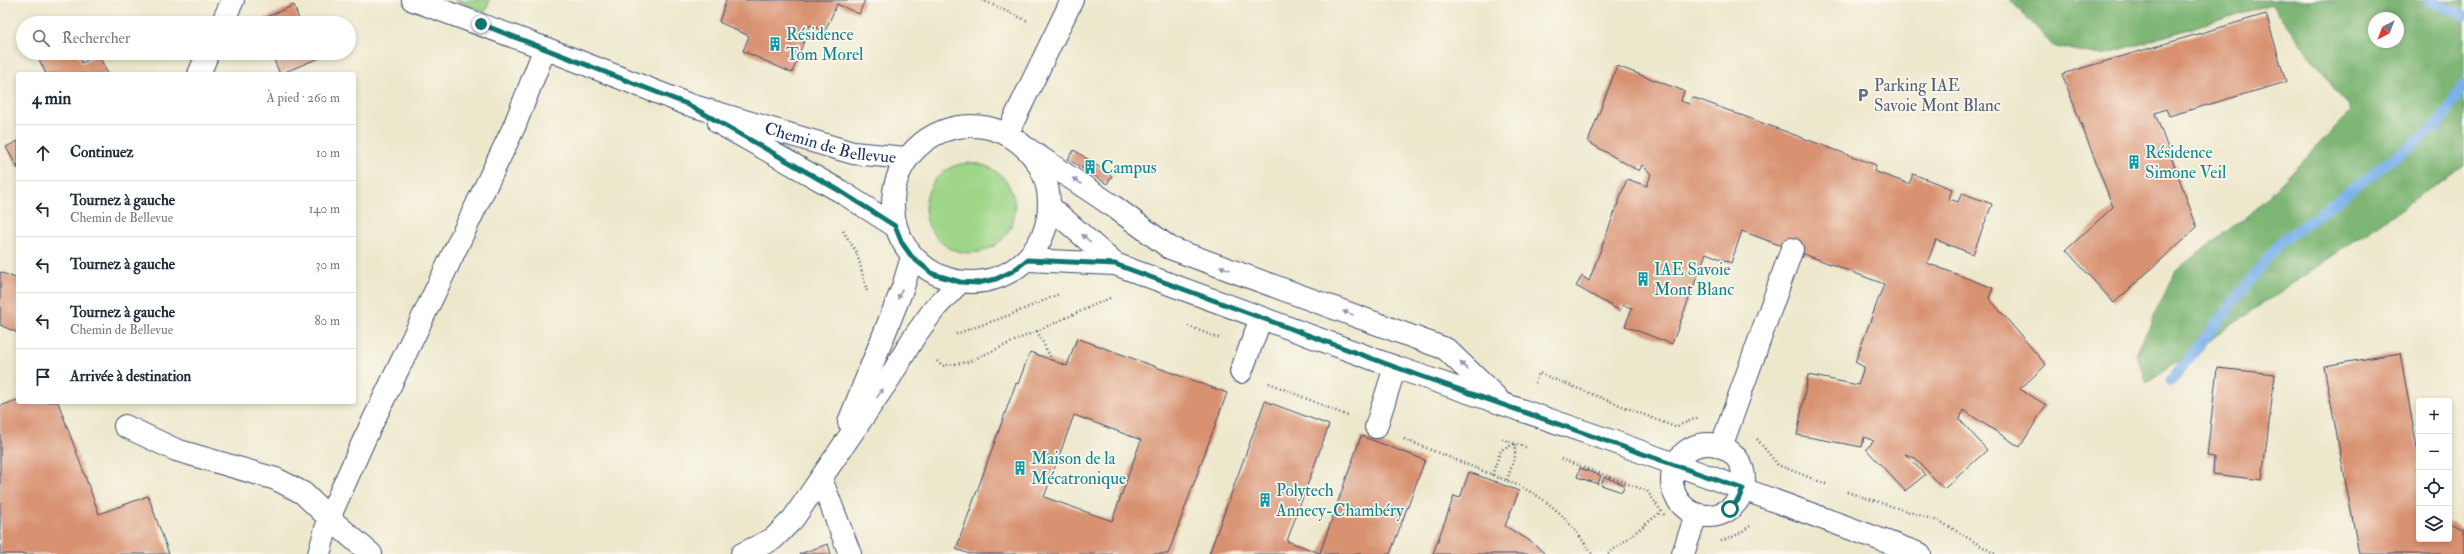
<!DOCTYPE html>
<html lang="fr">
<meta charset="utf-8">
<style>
body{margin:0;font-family:"IM FELL Double Pica",serif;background:#f6f6f7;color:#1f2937}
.controls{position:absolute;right:12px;bottom:12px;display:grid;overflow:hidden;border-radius:4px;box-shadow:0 2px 6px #0003}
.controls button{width:36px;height:36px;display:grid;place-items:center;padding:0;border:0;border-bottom:1px solid #e0e1e3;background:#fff;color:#1f2937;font:20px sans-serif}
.compass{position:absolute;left:2368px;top:12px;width:36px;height:36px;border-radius:50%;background:#fff;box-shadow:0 2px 6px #0003;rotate:222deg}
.stop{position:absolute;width:12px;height:12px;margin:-9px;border:3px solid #0f766e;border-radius:50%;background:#fff}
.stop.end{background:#0f766e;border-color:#fff;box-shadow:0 1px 4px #0008}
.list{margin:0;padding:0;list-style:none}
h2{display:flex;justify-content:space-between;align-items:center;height:52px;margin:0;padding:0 16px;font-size:17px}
h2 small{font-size:13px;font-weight:400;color:#747a83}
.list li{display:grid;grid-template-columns:26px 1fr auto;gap:12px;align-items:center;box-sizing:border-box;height:56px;padding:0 16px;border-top:1px solid #e0e1e3}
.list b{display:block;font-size:15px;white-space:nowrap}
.list p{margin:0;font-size:13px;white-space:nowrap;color:#747a83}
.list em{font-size:13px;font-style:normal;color:#747a83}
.icon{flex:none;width:22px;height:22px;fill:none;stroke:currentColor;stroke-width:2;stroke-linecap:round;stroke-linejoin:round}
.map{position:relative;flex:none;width:2464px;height:554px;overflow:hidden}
.search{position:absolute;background:#fff;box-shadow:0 2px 6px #0003;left:16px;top:16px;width:340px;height:44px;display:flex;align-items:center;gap:10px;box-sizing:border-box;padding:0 14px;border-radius:22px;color:#747a83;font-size:15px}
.panel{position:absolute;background:#fff;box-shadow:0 2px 6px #0003;left:16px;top:72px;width:340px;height:332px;border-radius:4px}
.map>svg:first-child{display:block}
.green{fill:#9ed587;stroke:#5c8272}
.forest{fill:#7eb674;stroke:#4c7269;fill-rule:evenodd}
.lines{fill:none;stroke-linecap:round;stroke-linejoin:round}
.stream{stroke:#7ab1e9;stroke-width:11}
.building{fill:#d89171;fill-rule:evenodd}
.minor-casing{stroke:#3a4b6e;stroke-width:24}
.path{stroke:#3a4b6e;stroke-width:2.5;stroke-dasharray:1 3;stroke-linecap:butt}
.minor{stroke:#fff;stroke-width:22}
.oneway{fill:#8d97ae}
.route{stroke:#0f766e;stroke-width:5}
.labels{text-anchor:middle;stroke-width:3.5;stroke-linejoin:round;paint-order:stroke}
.culture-label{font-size:17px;fill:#0d838f;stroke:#fbf7ec;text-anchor:start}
.service-label{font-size:17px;fill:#4e5e75;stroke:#fbf7ec;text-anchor:start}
.street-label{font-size:17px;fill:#1b2f5e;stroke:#fbf7ec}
</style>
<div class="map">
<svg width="2464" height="554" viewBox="0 0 2464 554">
<rect width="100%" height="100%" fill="#fbf7ec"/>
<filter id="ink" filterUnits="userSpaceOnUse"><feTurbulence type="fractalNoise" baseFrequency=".025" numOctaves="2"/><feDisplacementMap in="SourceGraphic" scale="8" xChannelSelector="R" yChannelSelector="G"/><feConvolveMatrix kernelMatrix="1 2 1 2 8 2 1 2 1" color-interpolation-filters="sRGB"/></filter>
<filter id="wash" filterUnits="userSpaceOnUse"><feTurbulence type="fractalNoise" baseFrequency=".012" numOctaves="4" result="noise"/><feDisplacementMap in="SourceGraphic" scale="16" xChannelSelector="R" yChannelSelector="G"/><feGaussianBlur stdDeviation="0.9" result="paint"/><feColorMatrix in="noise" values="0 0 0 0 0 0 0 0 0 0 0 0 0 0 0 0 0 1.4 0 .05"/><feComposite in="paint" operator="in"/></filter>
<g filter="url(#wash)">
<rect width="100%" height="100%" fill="#ede8cc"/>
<g class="green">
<path d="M454 0H490L485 12Z"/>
<circle cx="970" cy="208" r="45"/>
</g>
<path class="forest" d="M2010 0H2464V166L2147 383 2136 354 2176 270 2256 209 2351 111 2271 4 2102 55 2055 47ZM2374 18H2398V42H2374Z"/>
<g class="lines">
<g class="stream">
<path d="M2429 0 2464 15"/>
<path d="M2171 381 2279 244 2439 124 2464 84"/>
</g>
</g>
<g id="blocks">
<g class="building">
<path d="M726 0H865L859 14 837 4 825 31 810 25 792 73 743 51 749 36 719 22Z"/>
<path d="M294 5 300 23H259L258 21Z"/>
<path d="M2266 14 2286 82 2169 116 2166 109 2155 113 2197 227 2114 303 2066 250 2113 207 2062 74Z"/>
<path d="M36 53H77L82 63 98 54 108 74H46Z"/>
<path d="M271 53H329V54L280 74Z"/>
<path d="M1617 66 1684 91 1681 101 1689 104 1692 97 1876 165 1874 171 1909 184 1913 174 1952 189 1949 199 1958 202 1962 193 1992 204 1973 254 1936 240 1927 263 1993 288 1989 298 2046 365 2020 389 2046 405 2020 447 1963 410 1960 420 1987 450 1944 489 1915 458 1905 454 1925 475 1905 491 1866 449 1874 441 1864 437 1862 447 1797 435 1808 375 1858 385 1864 367 1855 362 1884 284 1742 231 1731 263 1706 253 1672 344 1625 326 1632 308 1622 305 1620 311 1576 286 1582 276 1589 281 1627 179 1647 186 1651 174 1642 165 1639 171 1588 142Z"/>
<path d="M18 141V169L6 147Z"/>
<path d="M1074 150 1112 176 1107 184 1068 159Z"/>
<path d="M0 272 18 279V333L0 325Z"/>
<path d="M1077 338 1227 393 1168 554H969L956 549 1016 383 1018 384 1030 352 1067 366ZM1074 415 1141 440 1112 521 1044 497Z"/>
<path d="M2400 353 2419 459V539H2449V522L2464 529V554H2359L2324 366Z"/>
<path d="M2217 368 2275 374 2262 480 2213 474 2214 457 2207 456Z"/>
<path d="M18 400V402H58L99 514 148 496 169 554H0V406Z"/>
<path d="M1265 401 1329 425 1287 541 1320 553 1361 436 1425 460 1390 554H1209Z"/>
<path d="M1580 468 1601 476 1598 484 1577 477Z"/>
<path d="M1469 472 1519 491 1505 526 1532 542 1545 554H1433L1454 496 1460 498Z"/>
<path d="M1604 477 1625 485 1622 492 1601 485Z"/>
<path d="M828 544 831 554H799Z"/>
</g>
</g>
</g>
<g filter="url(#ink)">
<use href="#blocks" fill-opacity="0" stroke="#3a4b6e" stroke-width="1"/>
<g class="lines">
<defs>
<g id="minor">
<path id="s1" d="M413 0 542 47 687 104 853 153 906 158"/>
<path d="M222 23 233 0"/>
<path d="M199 74 208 53"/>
<path d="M719 123 840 191 895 226"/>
<circle cx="971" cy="204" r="78"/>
<path d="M1007 134 1072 0"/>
<path d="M1026 148 1113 206 1170 248 1446 349 1497 398"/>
<path d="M1049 206 1115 264"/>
<path d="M1027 260 1115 264 1395 367 1617 443 1920 554"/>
<path d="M1241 372 1261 318"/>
<path d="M849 422 903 287 912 257"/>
<path d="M125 426 176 450 276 479 303 493 329 518 319 554"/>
<path d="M1376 427 1395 367"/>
<circle cx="1708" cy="480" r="36"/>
<path d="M1721 447 1792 249"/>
<path d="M821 479 850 554"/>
<path d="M371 554 329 518 364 440 514 127 545 48"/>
<path d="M742 554 773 539 793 519 889 379 914 337 935 308 960 282"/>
<path d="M1683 554 1696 515"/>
</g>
</defs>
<use href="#minor" class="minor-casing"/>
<g class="path">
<path d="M982 0 1028 21"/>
<path d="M843 231 857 253 867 291"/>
<path d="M1188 326 1221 339"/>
<path d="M1037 331 1052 360"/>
<path d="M956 334 1010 315 1059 294"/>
<path d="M937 361 942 366 968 362 1112 297"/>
<path d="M1269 383 1348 416"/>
<path d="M1535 383 1539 373 1675 427 1699 417"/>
<path d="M1404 439 1498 477"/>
<path d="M1502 439 1528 448"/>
<path d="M1757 439 1778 465 1826 484"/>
<path d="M1561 459 1647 491 1664 515"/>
<path d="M1492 475 1501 450 1514 444"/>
<path d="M1507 480 1515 456V443"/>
<path d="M1496 482 1498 477C1546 496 1563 511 1592 554"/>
<path d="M1847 492 1941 522 1995 554"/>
<path d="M1721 541 1735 536 1750 526"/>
<path d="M1608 554 1661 512"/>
</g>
<use href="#minor" class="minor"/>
</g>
<defs><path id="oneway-solid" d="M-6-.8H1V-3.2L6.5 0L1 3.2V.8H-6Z"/></defs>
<g class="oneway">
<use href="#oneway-solid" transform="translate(1077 181) rotate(-146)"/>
<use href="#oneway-solid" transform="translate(1086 238) rotate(-138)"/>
<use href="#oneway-solid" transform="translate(1225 268) rotate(-160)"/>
<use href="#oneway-solid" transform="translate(900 294) rotate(113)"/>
<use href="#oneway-solid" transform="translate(1348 313) rotate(-160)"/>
<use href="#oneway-solid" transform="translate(1464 366) rotate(-136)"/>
<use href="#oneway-solid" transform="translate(880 393) rotate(-56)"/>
</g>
</g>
<g class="lines" filter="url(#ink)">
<path class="route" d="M481 24 687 104 840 191 895 226 902 243 912 257 933 274 960 282 978 283 996 279 1013 271 1027 260 1115 264 1395 367 1743 489 1738 500 1730 509"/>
</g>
<defs>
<symbol id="building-bare" viewBox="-9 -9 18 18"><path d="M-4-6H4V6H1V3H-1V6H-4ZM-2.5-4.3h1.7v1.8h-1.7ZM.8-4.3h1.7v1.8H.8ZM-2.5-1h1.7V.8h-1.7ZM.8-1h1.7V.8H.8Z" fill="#0f9aa8" stroke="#fbf7ec" stroke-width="2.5" paint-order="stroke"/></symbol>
<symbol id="parking-bare" viewBox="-9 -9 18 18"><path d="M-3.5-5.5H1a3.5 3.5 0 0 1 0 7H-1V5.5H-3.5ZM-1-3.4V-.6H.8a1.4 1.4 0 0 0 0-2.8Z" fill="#5c6f8a" stroke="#fbf7ec" stroke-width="2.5" paint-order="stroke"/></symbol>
</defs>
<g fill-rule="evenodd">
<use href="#building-bare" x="765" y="34" width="20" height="20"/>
<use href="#parking-bare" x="1853" y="85" width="20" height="20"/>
<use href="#building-bare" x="2124" y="152" width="20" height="20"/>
<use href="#building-bare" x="1080" y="157" width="20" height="20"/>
<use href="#building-bare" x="1633" y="269" width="20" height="20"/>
<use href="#building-bare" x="1010" y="458" width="20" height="20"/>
<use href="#building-bare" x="1255" y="490" width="20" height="20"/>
</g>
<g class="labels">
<g class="culture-label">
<text x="786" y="40">Résidence<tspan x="786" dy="20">Tom Morel</tspan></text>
<text x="2145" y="158">Résidence<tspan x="2145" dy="20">Simone Veil</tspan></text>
<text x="1101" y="173">Campus</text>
<text x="1654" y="275">IAE Savoie<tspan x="1654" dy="20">Mont Blanc</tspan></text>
<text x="1031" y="464">Maison de la<tspan x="1031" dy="20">Mécatronique</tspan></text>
<text x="1276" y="496">Polytech<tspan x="1276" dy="20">Annecy-Chambéry</tspan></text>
</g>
<g class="service-label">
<text x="1874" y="91">Parking IAE<tspan x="1874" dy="20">Savoie Mont Blanc</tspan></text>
</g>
<g class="street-label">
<text dy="6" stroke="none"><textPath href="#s1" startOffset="442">Chemin de Bellevue</textPath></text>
</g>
</g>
</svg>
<div class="controls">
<button>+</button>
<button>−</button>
<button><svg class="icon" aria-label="locate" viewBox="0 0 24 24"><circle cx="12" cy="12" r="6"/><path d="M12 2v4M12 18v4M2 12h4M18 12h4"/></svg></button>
<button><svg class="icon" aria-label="layers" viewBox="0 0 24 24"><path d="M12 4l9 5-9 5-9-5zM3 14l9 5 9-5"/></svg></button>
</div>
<svg class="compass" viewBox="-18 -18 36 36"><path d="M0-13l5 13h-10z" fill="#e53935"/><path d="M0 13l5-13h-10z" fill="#747a83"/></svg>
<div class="stop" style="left:1730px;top:509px"></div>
<div class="stop end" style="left:481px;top:24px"></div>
<div class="search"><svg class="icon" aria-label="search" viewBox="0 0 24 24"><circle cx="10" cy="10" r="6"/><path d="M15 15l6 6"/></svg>Rechercher</div>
<section class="panel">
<h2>4 min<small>À pied · 260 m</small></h2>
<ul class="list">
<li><svg class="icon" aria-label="ahead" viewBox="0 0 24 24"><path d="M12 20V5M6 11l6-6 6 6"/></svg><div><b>Continuez</b></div><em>10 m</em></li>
<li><svg class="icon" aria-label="left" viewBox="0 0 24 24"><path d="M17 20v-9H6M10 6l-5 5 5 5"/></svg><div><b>Tournez à gauche</b><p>Chemin de Bellevue</p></div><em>140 m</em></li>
<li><svg class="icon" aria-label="left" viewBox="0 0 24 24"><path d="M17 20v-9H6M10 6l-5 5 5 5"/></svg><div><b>Tournez à gauche</b></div><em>30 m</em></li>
<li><svg class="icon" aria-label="left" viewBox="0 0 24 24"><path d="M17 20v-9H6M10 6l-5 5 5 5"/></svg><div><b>Tournez à gauche</b><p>Chemin de Bellevue</p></div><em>80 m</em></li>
<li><svg class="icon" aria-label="arrive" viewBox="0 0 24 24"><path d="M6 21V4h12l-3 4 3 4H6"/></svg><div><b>Arrivée à destination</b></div></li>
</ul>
</section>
</div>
